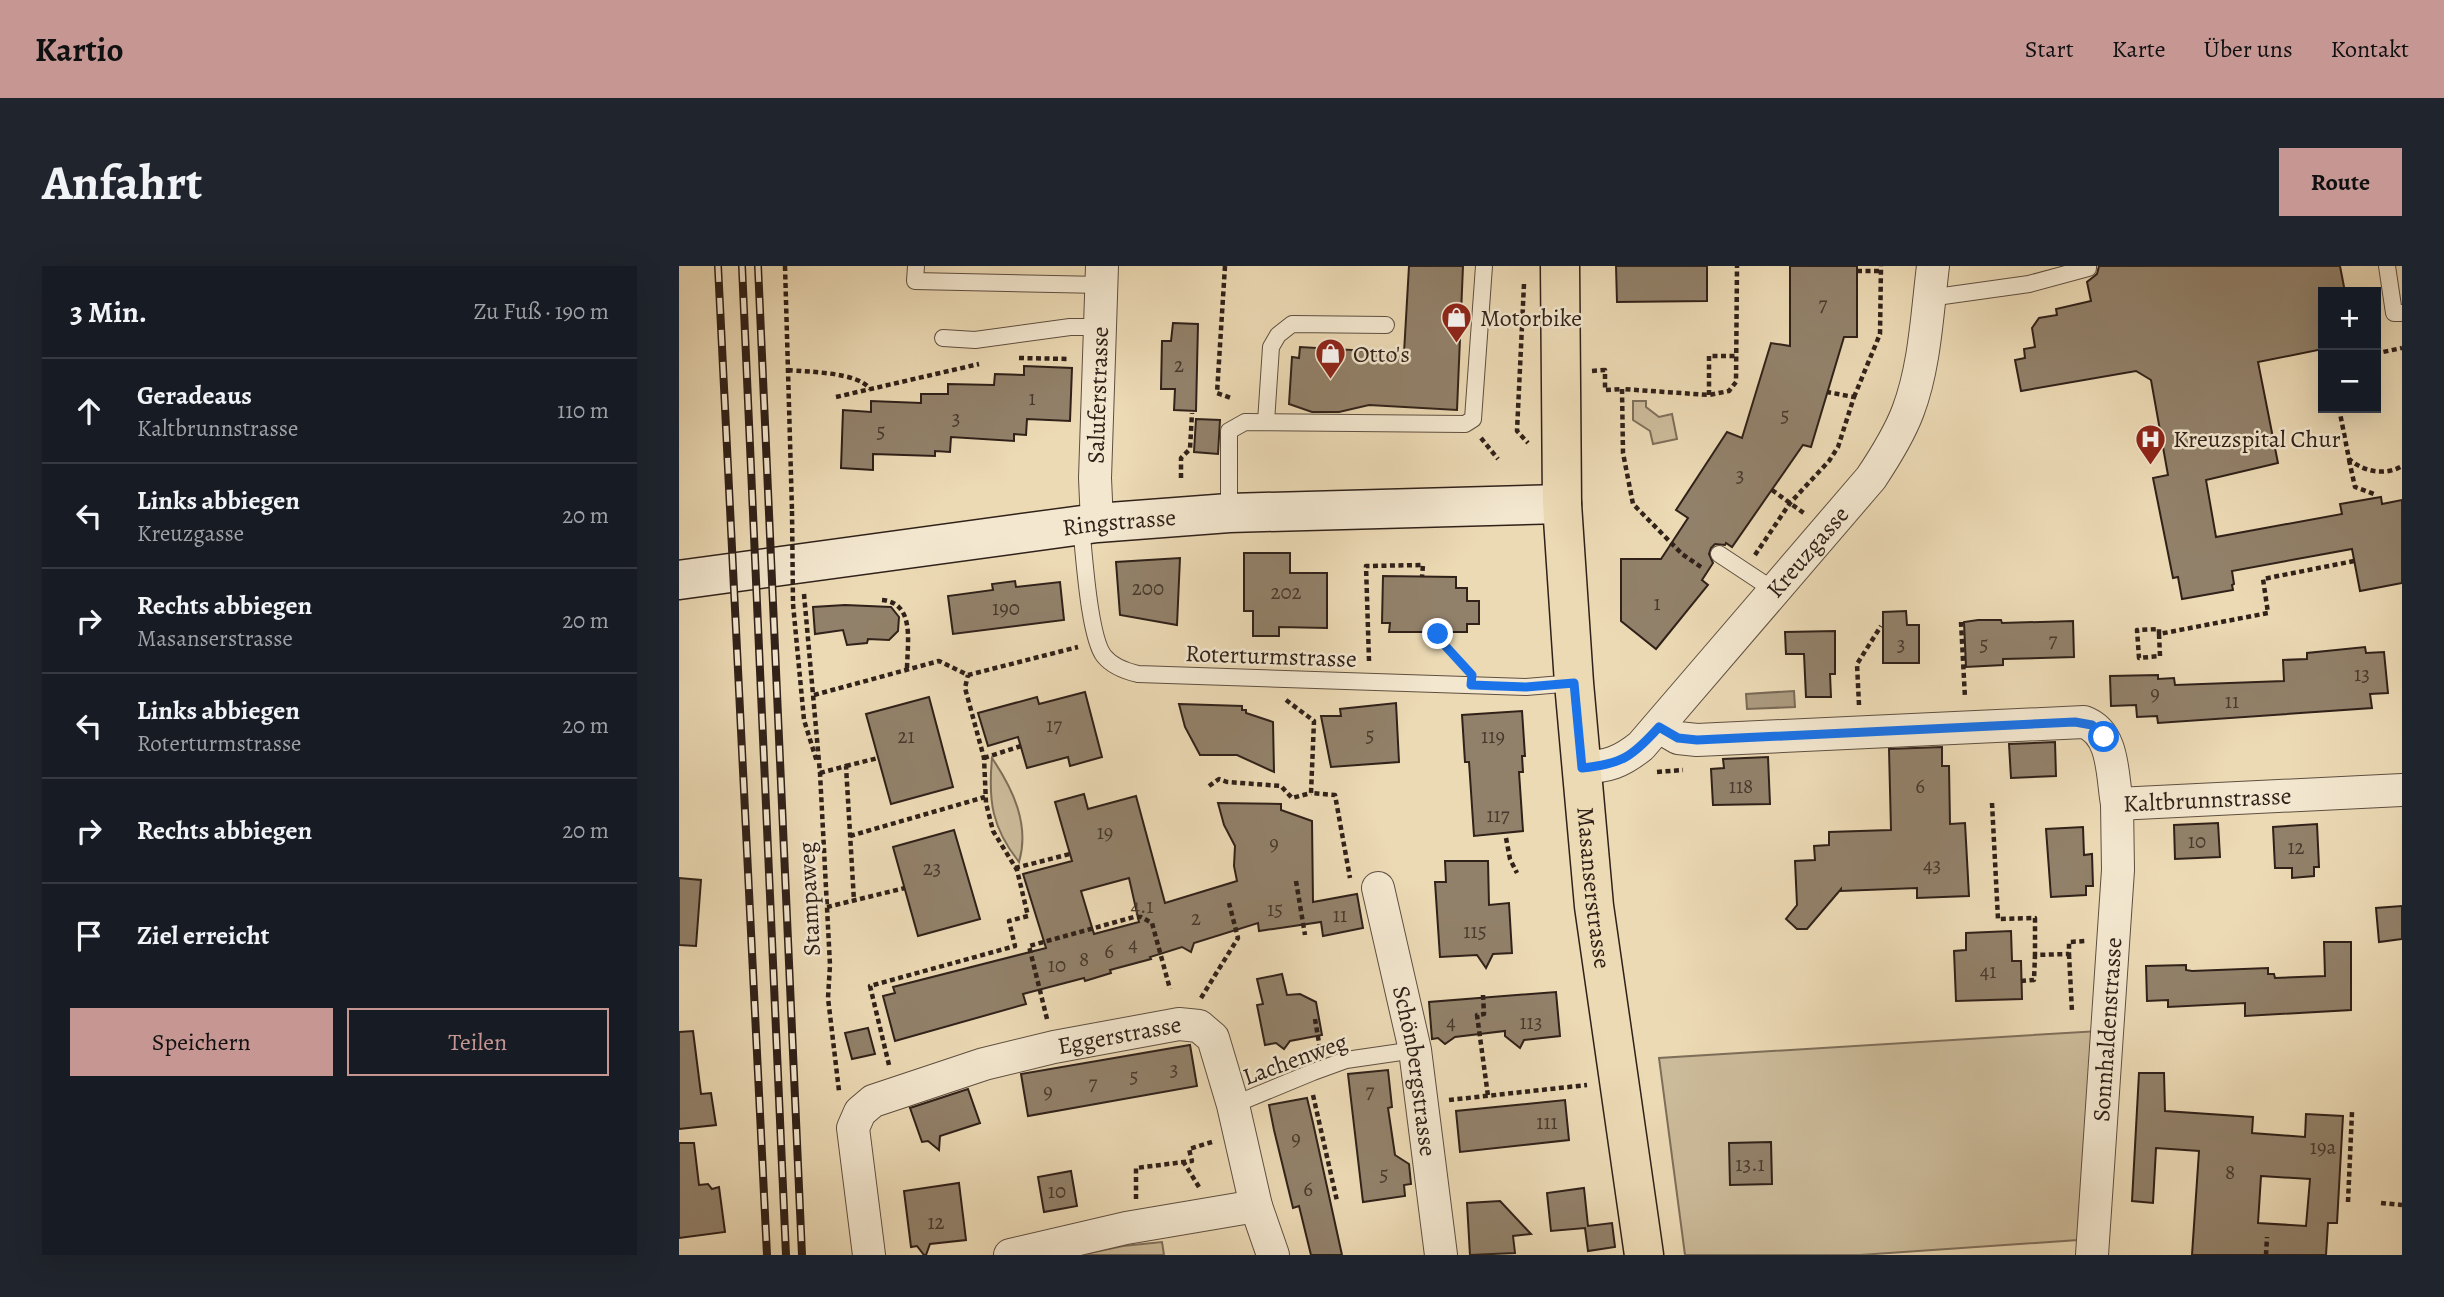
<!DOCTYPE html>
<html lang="de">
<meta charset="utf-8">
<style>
body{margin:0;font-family:Alegreya,serif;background:#20242c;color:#f1f3f6}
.controls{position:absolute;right:21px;top:21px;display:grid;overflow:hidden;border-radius:0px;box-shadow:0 7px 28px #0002}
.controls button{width:63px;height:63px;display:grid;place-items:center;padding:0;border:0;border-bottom:2px solid #363941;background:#171b24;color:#f1f3f6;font:35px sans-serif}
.stop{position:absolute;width:21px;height:21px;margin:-16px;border:5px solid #1a73e8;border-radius:50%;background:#fff}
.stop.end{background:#1a73e8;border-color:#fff;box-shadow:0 2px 7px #0008}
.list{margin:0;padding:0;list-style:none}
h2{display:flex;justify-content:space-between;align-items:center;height:91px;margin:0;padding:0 28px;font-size:30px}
h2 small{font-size:23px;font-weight:400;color:#9ea1a6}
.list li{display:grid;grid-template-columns:46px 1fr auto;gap:21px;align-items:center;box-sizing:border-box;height:105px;padding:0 28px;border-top:2px solid #363941}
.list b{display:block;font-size:26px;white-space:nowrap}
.list p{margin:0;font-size:23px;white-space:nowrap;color:#9ea1a6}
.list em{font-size:23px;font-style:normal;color:#9ea1a6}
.actions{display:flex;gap:14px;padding:21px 28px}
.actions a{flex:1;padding:16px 0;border:2px solid #c59692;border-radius:0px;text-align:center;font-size:24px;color:#c59692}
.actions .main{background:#c59692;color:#111}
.icon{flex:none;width:38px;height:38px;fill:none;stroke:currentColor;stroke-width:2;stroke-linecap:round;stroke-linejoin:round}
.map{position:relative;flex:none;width:1723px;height:989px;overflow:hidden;border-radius:0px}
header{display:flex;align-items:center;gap:42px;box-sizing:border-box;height:98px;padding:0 35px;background:#c59692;color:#111}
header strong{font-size:33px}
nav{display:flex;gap:38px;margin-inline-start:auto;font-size:24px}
.intro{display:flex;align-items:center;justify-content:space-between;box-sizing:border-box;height:168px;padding:0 42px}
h1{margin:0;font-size:49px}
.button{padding:18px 32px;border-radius:0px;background:#c59692;color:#111;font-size:24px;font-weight:700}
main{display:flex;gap:42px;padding:0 42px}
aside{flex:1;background:#171b24;border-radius:0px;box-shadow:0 7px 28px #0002}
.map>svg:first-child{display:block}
.green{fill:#ccbb9a;stroke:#7e6e5a;stroke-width:2}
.water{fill:#ac9b80;stroke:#7a6a57;stroke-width:2}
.building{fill:#92816a;stroke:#302119;stroke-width:2;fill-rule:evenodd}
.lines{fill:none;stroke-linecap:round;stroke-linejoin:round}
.lane-casing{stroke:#5f4f40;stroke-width:18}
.street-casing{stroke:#5f4f40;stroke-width:34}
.secondary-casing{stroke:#302119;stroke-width:41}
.primary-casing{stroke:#302119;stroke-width:41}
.path{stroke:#302119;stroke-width:4.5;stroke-dasharray:5 3.5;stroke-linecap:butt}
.lane{stroke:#f3e7cf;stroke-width:16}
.street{stroke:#f3e7cf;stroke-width:32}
.secondary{stroke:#f3e7cf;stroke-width:38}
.primary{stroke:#ecdab5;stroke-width:38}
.rail-casing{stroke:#302119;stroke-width:8}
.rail{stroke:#f3e7cf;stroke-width:5;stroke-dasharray:16;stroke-linecap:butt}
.path-bridge{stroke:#302119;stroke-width:4.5;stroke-dasharray:5 3.5;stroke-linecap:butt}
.route{stroke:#1a73e8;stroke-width:9}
.labels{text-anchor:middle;stroke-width:5;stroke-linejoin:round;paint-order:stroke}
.number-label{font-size:21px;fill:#48392d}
.poi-label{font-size:24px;fill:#302119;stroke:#f3e7cf;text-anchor:start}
.street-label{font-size:24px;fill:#302119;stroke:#f3e7cf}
</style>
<header>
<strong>Kartio</strong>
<nav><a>Start</a><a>Karte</a><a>Über uns</a><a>Kontakt</a></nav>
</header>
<div class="intro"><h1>Anfahrt</h1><a class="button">Route</a></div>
<main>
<aside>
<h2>3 Min.<small>Zu Fuß · 190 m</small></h2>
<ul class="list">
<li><svg class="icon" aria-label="ahead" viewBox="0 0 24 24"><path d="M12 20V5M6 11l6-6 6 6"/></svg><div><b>Geradeaus</b><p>Kaltbrunnstrasse</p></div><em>110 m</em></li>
<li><svg class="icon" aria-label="left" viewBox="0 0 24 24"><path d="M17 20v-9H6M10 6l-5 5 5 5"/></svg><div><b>Links abbiegen</b><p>Kreuzgasse</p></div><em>20 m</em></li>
<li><svg class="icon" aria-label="right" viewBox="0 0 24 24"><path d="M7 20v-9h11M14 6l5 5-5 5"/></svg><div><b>Rechts abbiegen</b><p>Masanserstrasse</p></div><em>20 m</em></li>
<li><svg class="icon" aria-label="left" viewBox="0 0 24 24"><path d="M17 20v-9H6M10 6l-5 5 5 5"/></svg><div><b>Links abbiegen</b><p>Roterturmstrasse</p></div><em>20 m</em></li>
<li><svg class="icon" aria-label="right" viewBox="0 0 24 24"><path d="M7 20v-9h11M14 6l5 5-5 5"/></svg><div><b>Rechts abbiegen</b></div><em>20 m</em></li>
<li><svg class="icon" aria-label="arrive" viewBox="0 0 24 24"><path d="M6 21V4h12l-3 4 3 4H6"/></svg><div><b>Ziel erreicht</b></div></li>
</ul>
<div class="actions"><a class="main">Speichern</a><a>Teilen</a></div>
</aside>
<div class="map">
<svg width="1723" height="989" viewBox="0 0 1723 989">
<rect width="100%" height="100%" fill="#ecdab5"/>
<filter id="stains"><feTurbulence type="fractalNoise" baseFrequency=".00286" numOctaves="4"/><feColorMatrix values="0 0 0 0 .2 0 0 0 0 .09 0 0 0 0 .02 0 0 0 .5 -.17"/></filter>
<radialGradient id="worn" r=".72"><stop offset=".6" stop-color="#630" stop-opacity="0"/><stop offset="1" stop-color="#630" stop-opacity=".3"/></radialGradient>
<g class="green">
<path d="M954 135H967V141L980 151 993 148 998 173 974 178 971 165 954 154Z"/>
<path d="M313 492C334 523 351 559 340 596 313 562 309 535 313 492Z"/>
<path d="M1420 765 1399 974 1181 989H1006L980 792Z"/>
<path d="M483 976 485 989H401L444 980Z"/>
</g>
<path class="water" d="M1115 425 1116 441 1068 443 1067 428Z"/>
<g class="building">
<path d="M730 0H784L778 144 690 139 660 146H633L610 138 613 91 620 92 621 81 725 87Z"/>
<path d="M937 0H1028V35L938 36Z"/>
<path d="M1111 0H1178V71H1165L1132 181 1124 179 1053 281 1047 277 1046 279 1036 278 1032 282 1030 288 1034 297 1023 314 1029 319 977 383 942 355V293H982L1009 252 997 244 1048 166 1063 172 1092 77 1111 80Z"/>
<path d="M1420 0H1661L1666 26H1644V83L1579 96 1599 197 1527 214 1537 271 1663 248 1661 238 1702 231 1703 238 1723 234V317L1681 325 1673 283 1553 305 1555 318 1553 319 1554 324 1503 333 1499 311 1494 312 1474 212 1489 209 1472 114 1457 105 1342 125 1336 94 1346 92 1345 83 1356 81 1353 62 1360 52 1378 49 1377 43 1412 35 1408 16 1418 8Z"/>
<path d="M494 57 519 58 517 145 495 144 496 123H482L483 75H492Z"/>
<path d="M345 100 393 102 391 155 348 153 347 169 335 168V175L272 171 271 186 256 185V190L194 188V204L162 202 164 144 192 146V135L242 137V128H269V118L315 119 316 108 345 109Z"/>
<path d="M517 153 541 154 539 188 515 186Z"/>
<path d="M565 287H611V307H648V362L600 361V370H574V345H565Z"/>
<path d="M501 292 498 359 441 349 437 296Z"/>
<path d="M704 310 777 311V322H788V335H800V358H788V366H710L711 357H703Z"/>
<path d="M336 315 337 321 381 316 385 354 274 368 269 330 314 324 313 318Z"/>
<path d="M166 339 212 341 220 351 219 365 210 374 189 373 188 377 168 379 164 364 136 368 134 341Z"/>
<path d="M1227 345 1228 359H1240V397H1204V346Z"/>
<path d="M1299 354H1322L1323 357 1394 355 1395 391 1324 393V399L1287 401 1285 356Z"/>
<path d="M1156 365V408H1151L1152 431H1127L1125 388H1107L1106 366Z"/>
<path d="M1686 381 1687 387 1705 386 1709 427 1691 428 1693 442 1479 457 1478 450 1458 451 1457 439 1432 440 1431 410 1479 409V413L1495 412 1496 419 1605 415 1604 394 1628 393V387Z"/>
<path d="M406 426 423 491 391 500 389 491 348 502 339 471 309 480 299 447 358 431 360 438Z"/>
<path d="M250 431 274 521 212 538 187 448Z"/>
<path d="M717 437 720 496 652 501 642 450H662L661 443Z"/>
<path d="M500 438 563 440V444H567V447L594 456 595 506 558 489H521L506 461Z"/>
<path d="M843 445 846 490H843L844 506H840L844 565 795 570 790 496H786L783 449Z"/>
<path d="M1376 476 1377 510 1332 512 1330 478Z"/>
<path d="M1263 481V500H1270L1271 558 1286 557 1290 630 1238 632V622L1162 625V623L1128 663H1118L1107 653 1118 639 1116 595 1136 594 1135 580 1150 579V566L1212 564 1210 483Z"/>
<path d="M1089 491 1091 538 1034 539 1032 503 1045 502 1044 493Z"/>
<path d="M405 528 409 543 457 530 486 637 558 615 555 600 556 580 545 559 539 537 602 538V544L633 555 634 636 678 628 684 662 644 670 642 656 580 665 579 657 515 677 512 686 503 681 471 691 472 693 431 704 432 707 406 715 405 712 344 728 347 738 216 775 204 730 216 727 214 721 367 682 344 608 393 595 376 536ZM450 612 460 656 415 668 402 625Z"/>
<path d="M1539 557 1541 591 1496 593 1495 559Z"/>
<path d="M1638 558 1640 601H1635V610L1613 612V602H1596L1594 561Z"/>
<path d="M1404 561 1405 589 1413 588 1414 620H1407V629L1372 631 1367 563Z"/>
<path d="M275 564 301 653 239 670 214 581Z"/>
<path d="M766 595H809L810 639 830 637 833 687 814 688 807 702 798 689 761 691 756 616H767Z"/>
<path d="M0 612 22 614 17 680 0 679Z"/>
<path d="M1723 640V673L1700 676 1697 642Z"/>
<path d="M1332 665 1333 695H1342L1343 733 1277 735 1275 685 1287 684V667Z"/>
<path d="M1645 676H1672V744L1566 750V737L1489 741V734L1468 735 1467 700 1507 699V704L1513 705 1589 702V708H1595L1596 712 1646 710Z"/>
<path d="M603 708 608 729 621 728 637 736 643 769 611 775 605 783 597 777 586 779 578 739 584 738 578 713Z"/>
<path d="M877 726 881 770 845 774 841 782 826 770V765L776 771 766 778 759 772 753 773 750 736Z"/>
<path d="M189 762 196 788 173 793 166 767Z"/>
<path d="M14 765 22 828 32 827 37 859 0 863V766Z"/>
<path d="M511 779 518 820 349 850 342 808Z"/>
<path d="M709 804 713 841 709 842 716 889 730 898 732 918 725 919 726 930 684 936 669 808Z"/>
<path d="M1460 807H1485L1486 845 1574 851 1573 867 1626 871 1627 848 1664 850 1658 957H1649L1647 989H1513L1520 885 1477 882 1474 937 1453 935ZM1582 910 1631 913 1627 960 1579 957Z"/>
<path d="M289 823 301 857 261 870 260 884 249 875 243 876 231 842Z"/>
<path d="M628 832 634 857 663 989H632L620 940 614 942 595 864 590 839Z"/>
<path d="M886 834 890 874 781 886 777 845Z"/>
<path d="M1092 876 1093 918 1051 919 1050 877Z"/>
<path d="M0 877H15L20 919 29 918 33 923 40 921 46 966 0 972Z"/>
<path d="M392 905 398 940 365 946 359 911Z"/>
<path d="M280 917 287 974 251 978 247 989H245L238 980 232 981 225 925Z"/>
<path d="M905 922 909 960 933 957 936 981 909 985 906 962 872 965 868 927Z"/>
<path d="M821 935 852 968 834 970 836 987 791 989 788 937Z"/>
</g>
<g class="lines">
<defs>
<g id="lane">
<path d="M237 0 236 15 423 19"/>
<path d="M1708 0 1715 47H1723"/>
<path d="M1250 32 1350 18 1409 2V0"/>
<path d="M264 72 296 74 391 61H421"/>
<path d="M587 156 592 81 599 69 613 58 707 59"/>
<path d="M550 247V165L566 156 786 158 794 153 805 0"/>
<path d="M402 260C405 287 410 371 425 390 433 400 446 405 459 408L847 421 895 417"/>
<path d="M1040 288 1096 325"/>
<path d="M554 839 634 806 667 794 736 784"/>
</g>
<g id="street">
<path id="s1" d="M418 257 416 212 423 0"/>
<path id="s2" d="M980 461 999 472 1018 474 1405 456C1436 467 1433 511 1438 538L1723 524"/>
<path id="s3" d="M903 502C929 500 941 497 962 480L1192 212C1206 191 1220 169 1229 145 1246 100 1248 48 1254 0"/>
<path id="s4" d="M699 622 736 784 762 989"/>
<path id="s5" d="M190 989 174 862 181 846 194 835 305 798 375 781 500 758 520 760 534 772 554 839 577 940 594 989"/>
<path d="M331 989 447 962 577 940"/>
<path id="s6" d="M1413 989 1439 604 1438 538"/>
</g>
<g id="secondary">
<path id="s7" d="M0 314 418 257 550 247 883 238"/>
</g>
<g id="primary">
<path id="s8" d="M881 0 883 238 895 417 915 640 965 989"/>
</g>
</defs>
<use href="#lane" class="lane-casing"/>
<use href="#street" class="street-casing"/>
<use href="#secondary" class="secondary-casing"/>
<use href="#primary" class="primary-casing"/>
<g class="path">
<path d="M106 0 113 245"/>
<path d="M546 0 538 127 552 132"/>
<path d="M1178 5H1202"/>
<path d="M845 18 838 165 849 177"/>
<path d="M1697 82 1704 86 1723 82"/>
<path d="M340 92 390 93"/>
<path d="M109 104C129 106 179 106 191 123"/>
<path d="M913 105 926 104V124L943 123"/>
<path d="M1030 129V90H1058"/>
<path d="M157 131 300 98"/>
<path d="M1175 131 1201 68 1202 0"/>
<path d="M1660 142 1670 193C1685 206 1706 210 1723 200"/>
<path d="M802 172 819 193"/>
<path d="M1670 194 1676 221 1695 228"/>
<path d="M502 212V192L511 183 513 147"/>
<path d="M1093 224 1126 248"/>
<path d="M1076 289 1111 237 1150 195 1159 181 1175 131 1148 126"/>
<path d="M1022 301 1003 288 954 238 944 187 943 123 1030 129 1050 125 1057 116 1058 0"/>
<path d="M125 328 141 507 151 699 149 732 160 825"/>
<path d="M203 334C237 337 228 378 228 404"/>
<path d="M114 338 125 454 138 496"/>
<path d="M1282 356 1286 432"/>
<path d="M759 368 760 373 782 397"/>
<path d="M1480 368 1481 390 1460 392 1458 364 1480 363V368L1589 347 1584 313 1675 295"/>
<path d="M690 395 687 300 744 299 743 311"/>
<path d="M135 429 260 395 289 409 399 381"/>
<path d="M607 434 635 455 632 527 656 529 671 612"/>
<path d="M1180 439 1178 398 1202 360"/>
<path d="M305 492 342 480"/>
<path d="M167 500 199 492"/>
<path d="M978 506 1004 504"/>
<path d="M141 507 167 500 175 635"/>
<path d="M530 520 540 513 548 516 602 520 613 532 632 527"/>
<path d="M1313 537 1319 653 1356 652V689L1390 688V676L1407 675"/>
<path d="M171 570 306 531"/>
<path d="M827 572 831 593 838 607"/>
<path d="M336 602 391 588"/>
<path d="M617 615 626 669"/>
<path d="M148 641 226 622"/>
<path d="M1390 688 1393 746"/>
<path d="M1342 715 1355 714 1356 689"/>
<path d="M804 729 805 748 798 749 809 830"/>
<path d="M522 732 559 672 550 637"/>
<path d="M368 753 350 680 455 651H462L473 657 491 723"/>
<path d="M636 753 641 783"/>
<path d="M210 799 191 720 336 680 330 655 349 650 338 604 314 565 307 537 305 492 286 422 289 409"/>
<path d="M634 829 658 935"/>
<path d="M770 834 908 819"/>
<path d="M504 895 520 921"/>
<path d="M457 933V902L513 895 510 883 533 876"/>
<path d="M1669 936 1673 846"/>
<path d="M1702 937 1723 939"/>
<path d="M1587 989 1588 971"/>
</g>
<use href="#lane" class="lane"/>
<use href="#street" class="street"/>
<use href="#secondary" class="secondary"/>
<use href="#primary" class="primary"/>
<defs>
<g id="rail">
<path d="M39 0 88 989"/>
<path d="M63 0 107 989"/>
<path d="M79 0 123 989"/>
</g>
</defs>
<use href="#rail" class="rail-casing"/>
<use href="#rail" class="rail"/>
<path class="path-bridge" d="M113 245 114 338"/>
</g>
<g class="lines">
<path class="route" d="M759 368 760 373 793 409 792 419 847 421 895 417 903 502C943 498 953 491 980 461L999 472 1018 474 1396 456 1413 459 1425 471"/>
</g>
<defs>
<symbol id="shop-pin" viewBox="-11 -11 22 30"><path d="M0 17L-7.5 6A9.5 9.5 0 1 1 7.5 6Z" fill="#8f2418" stroke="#f3e7cf"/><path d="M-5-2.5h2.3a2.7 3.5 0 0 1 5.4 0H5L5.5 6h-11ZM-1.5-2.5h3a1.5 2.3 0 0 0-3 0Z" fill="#fff"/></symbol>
<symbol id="hospital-pin" viewBox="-11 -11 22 30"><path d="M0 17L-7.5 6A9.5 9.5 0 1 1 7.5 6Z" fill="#8f2418" stroke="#f3e7cf"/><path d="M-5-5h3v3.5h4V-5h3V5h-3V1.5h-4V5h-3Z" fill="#fff"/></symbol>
</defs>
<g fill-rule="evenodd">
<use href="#shop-pin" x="760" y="34" width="35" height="47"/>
<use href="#shop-pin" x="634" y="70" width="35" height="47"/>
<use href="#hospital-pin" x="1454" y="156" width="35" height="47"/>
</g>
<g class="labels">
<g class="number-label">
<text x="1144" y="45">7</text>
<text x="500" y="106">2</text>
<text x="353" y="139">1</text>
<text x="1106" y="156">5</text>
<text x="277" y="159">3</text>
<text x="202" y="172">5</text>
<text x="1061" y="216">3</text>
<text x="469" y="329">200</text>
<text x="607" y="333">202</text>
<text x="978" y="344">1</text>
<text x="327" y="349">190</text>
<text x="1374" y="381">7</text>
<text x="1222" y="385">3</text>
<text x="1305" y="385">5</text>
<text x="1683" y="415">13</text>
<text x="1476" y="434">9</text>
<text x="1553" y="442">11</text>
<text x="375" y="466">17</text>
<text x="691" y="476">5</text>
<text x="227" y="477">21</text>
<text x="814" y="477">119</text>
<text x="1062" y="527">118</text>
<text x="1241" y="527">6</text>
<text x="819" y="556">117</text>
<text x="426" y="573">19</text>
<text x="1518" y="582">10</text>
<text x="595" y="584">9</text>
<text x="1617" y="588">12</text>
<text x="1253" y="606">43</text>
<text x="253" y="609">23</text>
<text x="463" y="647">4.1</text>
<text x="596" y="650">15</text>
<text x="661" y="656">11</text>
<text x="517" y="659">2</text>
<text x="796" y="672">115</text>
<text x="454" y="685">4</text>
<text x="430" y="692">6</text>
<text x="405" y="700">8</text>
<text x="378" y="706">10</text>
<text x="1309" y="712">41</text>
<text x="772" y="763">4</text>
<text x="852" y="763">113</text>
<text x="495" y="810">3</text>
<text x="455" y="817">5</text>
<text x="414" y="824">7</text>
<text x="369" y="832">9</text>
<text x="691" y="832">7</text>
<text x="868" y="863">111</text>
<text x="617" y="879">9</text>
<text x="1644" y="888">19a</text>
<text x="1071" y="905">13.1</text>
<text x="1551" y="913">8</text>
<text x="705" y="915">5</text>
<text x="629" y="930">6</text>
<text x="378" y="932">10</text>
<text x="257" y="963">12</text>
</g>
<g class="poi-label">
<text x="801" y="60">Motorbike</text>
<text x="674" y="96">Otto's</text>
<text x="1494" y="181">Kreuzspital Chur</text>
</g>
<g class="street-label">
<text dy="8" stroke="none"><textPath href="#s1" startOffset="128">Saluferstrasse</textPath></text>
<text dy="8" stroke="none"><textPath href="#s7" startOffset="444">Ringstrasse</textPath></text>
<text dy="8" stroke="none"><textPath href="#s3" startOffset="320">Kreuzgasse</textPath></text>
<text transform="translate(592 390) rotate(2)" y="8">Roterturmstrasse</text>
<text dy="8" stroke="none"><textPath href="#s2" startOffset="612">Kaltbrunnstrasse</textPath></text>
<text dy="8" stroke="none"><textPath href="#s8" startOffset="623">Masanserstrasse</textPath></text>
<text transform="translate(130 633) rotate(-93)" y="8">Stampaweg</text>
<text dy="8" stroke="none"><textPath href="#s6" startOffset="226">Sonnhaldenstrasse</textPath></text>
<text dy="8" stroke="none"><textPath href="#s5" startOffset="418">Eggerstrasse</textPath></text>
<text transform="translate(616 793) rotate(-20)" y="8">Lachenweg</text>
<text dy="8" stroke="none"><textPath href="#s4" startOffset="187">Schönbergstrasse</textPath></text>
</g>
</g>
<rect width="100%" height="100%" filter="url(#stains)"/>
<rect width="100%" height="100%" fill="url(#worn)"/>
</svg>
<div class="controls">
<button>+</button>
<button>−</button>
</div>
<div class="stop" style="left:1425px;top:471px"></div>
<div class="stop end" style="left:759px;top:368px"></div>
</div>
</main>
